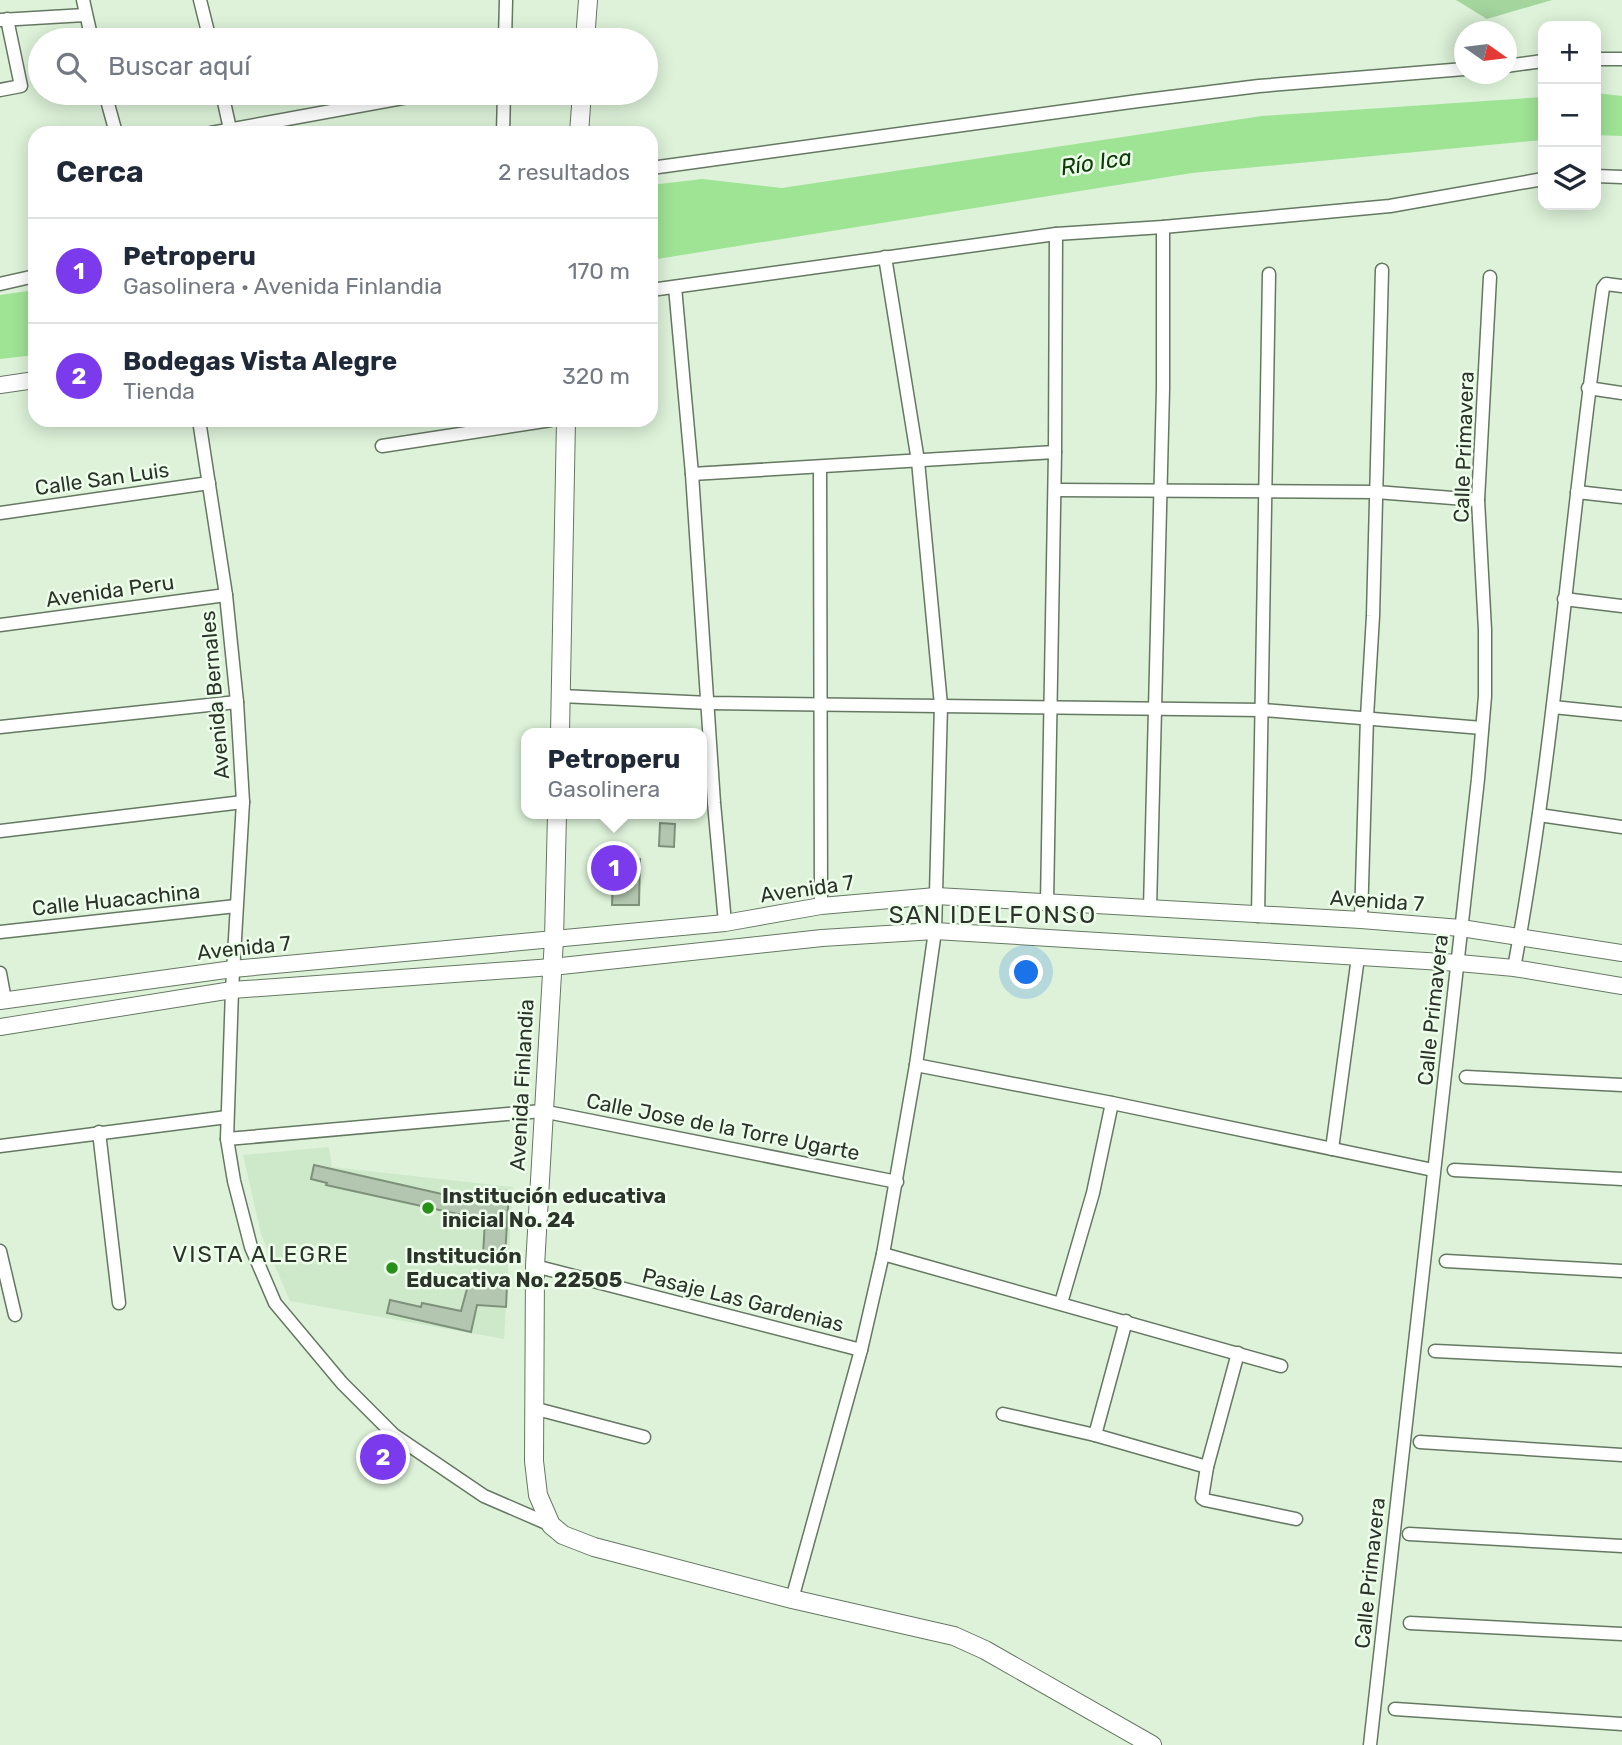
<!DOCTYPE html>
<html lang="es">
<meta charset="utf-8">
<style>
body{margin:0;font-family:Rubik,sans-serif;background:#f2f2f3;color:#1f2937}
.controls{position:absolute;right:21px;top:21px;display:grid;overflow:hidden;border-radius:14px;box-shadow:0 4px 18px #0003}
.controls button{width:63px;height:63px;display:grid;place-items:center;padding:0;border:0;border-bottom:2px solid #e0e1e3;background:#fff;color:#1f2937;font:35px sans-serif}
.compass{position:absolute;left:1454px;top:21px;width:63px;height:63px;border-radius:50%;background:#fff;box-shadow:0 4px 18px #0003;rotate:104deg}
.you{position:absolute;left:1027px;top:973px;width:24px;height:24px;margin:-18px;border:5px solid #fff;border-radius:50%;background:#1a73e8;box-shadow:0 0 0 10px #1a73e833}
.badge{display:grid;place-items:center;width:46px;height:46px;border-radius:50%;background:#7c3aed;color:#fff;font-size:23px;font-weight:700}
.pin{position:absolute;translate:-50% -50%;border:4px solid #fff;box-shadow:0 2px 7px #0006}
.popup{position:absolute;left:521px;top:728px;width:186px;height:91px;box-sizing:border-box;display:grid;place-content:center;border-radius:14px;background:#fff;filter:drop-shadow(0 2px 5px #0005);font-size:23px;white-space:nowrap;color:#747a83}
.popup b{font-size:26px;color:#1f2937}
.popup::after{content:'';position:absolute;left:50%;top:100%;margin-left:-14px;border:14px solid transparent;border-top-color:#fff}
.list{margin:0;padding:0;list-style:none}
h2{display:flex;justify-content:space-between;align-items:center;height:91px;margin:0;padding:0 28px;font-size:30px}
h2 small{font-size:23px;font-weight:400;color:#747a83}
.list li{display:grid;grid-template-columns:46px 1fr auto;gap:21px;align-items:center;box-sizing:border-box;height:105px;padding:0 28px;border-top:2px solid #e0e1e3}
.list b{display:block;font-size:26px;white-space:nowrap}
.list p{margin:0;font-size:23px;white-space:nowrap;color:#747a83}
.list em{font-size:23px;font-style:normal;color:#747a83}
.icon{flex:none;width:38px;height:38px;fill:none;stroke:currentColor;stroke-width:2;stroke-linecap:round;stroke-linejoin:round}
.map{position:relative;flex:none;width:1622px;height:1745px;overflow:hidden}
.search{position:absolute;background:#fff;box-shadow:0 4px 18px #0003;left:28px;top:28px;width:630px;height:77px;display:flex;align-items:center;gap:18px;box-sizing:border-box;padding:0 24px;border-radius:38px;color:#747a83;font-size:26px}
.panel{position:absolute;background:#fff;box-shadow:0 4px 18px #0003;left:28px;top:126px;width:630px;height:301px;border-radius:21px}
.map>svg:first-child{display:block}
.built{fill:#cee9ca}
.green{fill:#a4d59d}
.water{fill:#9fe395}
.building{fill:#b3c7b0;stroke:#7e917b;stroke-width:2}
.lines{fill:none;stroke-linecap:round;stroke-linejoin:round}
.minor-casing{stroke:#657862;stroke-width:15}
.tertiary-casing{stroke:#657862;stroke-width:18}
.secondary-casing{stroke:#657862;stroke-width:20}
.minor{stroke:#fff;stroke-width:12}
.tertiary{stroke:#fff;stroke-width:16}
.secondary{stroke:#fff;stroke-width:18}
.poi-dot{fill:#269116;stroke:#edfeea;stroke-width:2.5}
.labels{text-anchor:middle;stroke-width:5;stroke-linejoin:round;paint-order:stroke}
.street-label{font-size:21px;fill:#2b332a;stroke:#edfeea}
.poi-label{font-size:21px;font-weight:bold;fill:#2b332a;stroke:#edfeea;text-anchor:start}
.water-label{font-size:23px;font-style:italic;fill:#0d3b07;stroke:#edfeea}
.neighbourhood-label{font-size:23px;letter-spacing:2px;fill:#2b332a;stroke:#edfeea}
.quarter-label{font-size:24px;letter-spacing:2px;fill:#2b332a;stroke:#edfeea}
</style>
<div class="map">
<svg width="1622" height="1745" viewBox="0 0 1622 1745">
<rect width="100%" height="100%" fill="#ddf2d9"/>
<path class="built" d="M329 1147 332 1167 513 1187 504 1339 290 1301 261 1234 243 1155Z"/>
<path class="green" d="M1456 0H1552L1487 19Z"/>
<g class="water">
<path d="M1596 93 1622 96V136L1596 135Z"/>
<path d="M1543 97V140L1192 173 651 260V185L702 179 782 188 1262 116Z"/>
<path d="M35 290V355L0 359V295Z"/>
</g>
<g class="building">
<path d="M660 823 675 824 674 847 659 846Z"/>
<path d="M594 858 640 859 639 905H612L613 879H594Z"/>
<path d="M314 1165 486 1204 487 1190 509 1191 505 1256 483 1255 485 1220 326 1185 327 1183 311 1179Z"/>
<path d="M471 1274 484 1278 483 1284 507 1285 506 1307 477 1305 471 1332 387 1313 390 1300 421 1307 422 1303 461 1311Z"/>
</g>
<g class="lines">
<defs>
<g id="minor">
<path d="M83 0 92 40"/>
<path d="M200 0 210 40"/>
<path d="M0 20 85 15"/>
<path d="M505 40 506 0"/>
<path d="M1596 59H1622"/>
<path d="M1506 66 1543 61"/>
<path d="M0 90 21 86 7 19"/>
<path d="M105 93 116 133"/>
<path d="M222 93 230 129"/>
<path d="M211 133 430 93"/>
<path d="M503 133 504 93"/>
<path d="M651 168 1138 101 1259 86 1464 69"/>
<path d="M1596 176 1622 177"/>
<path d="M0 284 35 276"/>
<path d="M675 287 692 474 714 803 725 923"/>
<path d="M651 290 1056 234 1163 227 1390 206 1543 179"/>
<path d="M1588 388 1622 393"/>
<path d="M199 420 226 595 237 702 243 802 232 990 227 1139 234 1181 251 1247 275 1303 342 1383 394 1435 484 1496 551 1525"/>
<path d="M382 446 551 420"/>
<path d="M820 467 821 906"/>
<path d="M692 474 1055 452"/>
<path d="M1055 490 1376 492 1478 500"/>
<path d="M1577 492 1622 497"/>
<path d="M0 513 209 483"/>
<path d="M1564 599 1622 606"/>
<path d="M0 625 226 595"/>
<path d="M561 696 709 703 1263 710 1482 728"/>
<path d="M1553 707 1622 714"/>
<path d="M0 727 237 702"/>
<path d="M1539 815 1622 827"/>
<path d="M0 831 243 802"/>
<path d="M1047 903 1055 452 1056 234"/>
<path d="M1150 909 1163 389V227"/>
<path d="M1258 916 1269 274"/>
<path d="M1361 920 1367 717 1373 616 1382 270"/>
<path d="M0 932 236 906"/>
<path d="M1514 968C1556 743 1570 514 1603 288L1606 284 1622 286"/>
<path d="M0 973 5 1000"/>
<path d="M916 1065 1112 1103 1433 1170"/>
<path d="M1466 1077 1622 1085"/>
<path d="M99 1132 119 1303"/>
<path d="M227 1139 542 1111 897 1182"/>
<path d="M0 1146 227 1117"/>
<path d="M1332 1149 1358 957"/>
<path d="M1454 1170 1622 1179"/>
<path d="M0 1251 15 1315"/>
<path d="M883 1254 1281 1366"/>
<path d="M1446 1261 1622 1271"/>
<path d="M535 1266 861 1350"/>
<path d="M1061 1303 1093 1193 1112 1103"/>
<path d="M1435 1351 1622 1360"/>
<path d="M1238 1353 1207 1467 1202 1498 1205 1500 1296 1519"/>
<path d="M533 1408 644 1437"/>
<path d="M1003 1414 1095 1435 1207 1467"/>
<path d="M1095 1435 1126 1321"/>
<path d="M1420 1442 1622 1455"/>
<path d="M1409 1534 1622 1546"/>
<path d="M792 1599 861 1350 883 1254 916 1065 935 931 941 705 918 461 885 257"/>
<path d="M1410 1623 1622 1634"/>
<path d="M1395 1709 1622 1724"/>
<path d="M1370 1745 1478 779 1485 696V630L1478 500 1490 277"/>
</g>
<g id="tertiary">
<path d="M0 385 35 380"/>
<path d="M0 1001 233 969 725 923 821 906 936 896 1361 920 1461 928 1622 953"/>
<path d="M0 1027 232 990 552 967 822 938 935 931 1459 963 1514 968 1622 986"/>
</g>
<g id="secondary">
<path d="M585 40 588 0"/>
<path d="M579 133 582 93"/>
<path d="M560 733 566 420"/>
<path d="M557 814 554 939 535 1266 534 1461 538 1495 551 1525 563 1535 594 1547 792 1599 954 1636 985 1650 1152 1745"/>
</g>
</defs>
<use href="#minor" class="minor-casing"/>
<use href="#tertiary" class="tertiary-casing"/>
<use href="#secondary" class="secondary-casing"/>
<use href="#minor" class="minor"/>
<use href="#tertiary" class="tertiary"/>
<use href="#secondary" class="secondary"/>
</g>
<g class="poi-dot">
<circle cx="428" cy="1208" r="7"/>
<circle cx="392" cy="1268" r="7"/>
</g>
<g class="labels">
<g class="street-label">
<text transform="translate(1464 447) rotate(-88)" y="7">Calle Primavera</text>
<text transform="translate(102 479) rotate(-8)" y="7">Calle San Luis</text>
<text transform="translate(110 591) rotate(-8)" y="7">Avenida Peru</text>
<text transform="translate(215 695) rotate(-95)" y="7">Avenida Bernales</text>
<text transform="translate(807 889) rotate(-8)" y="7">Avenida 7</text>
<text transform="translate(116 900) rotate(-6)" y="7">Calle Huacachina</text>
<text transform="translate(1377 901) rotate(4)" y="7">Avenida 7</text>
<text transform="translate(244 948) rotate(-6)" y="7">Avenida 7</text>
<text transform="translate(1433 1010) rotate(-84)" y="7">Calle Primavera</text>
<text transform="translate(522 1085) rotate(-87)" y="7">Avenida Finlandia</text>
<text transform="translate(723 1127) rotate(11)" y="7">Calle Jose de la Torre Ugarte</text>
<text transform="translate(743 1300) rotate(14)" y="7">Pasaje Las Gardenias</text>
<text transform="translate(1370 1573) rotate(-84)" y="7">Calle Primavera</text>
</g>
<g class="poi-label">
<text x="442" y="1203">Institución educativa<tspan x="442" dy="24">inicial No. 24</tspan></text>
<text x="406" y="1263">Institución<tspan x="406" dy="24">Educativa No. 22505</tspan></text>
</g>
<g class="water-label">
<text transform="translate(1096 162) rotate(-9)" y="8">Río Ica</text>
</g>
<g class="neighbourhood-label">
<text x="261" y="1262">VISTA ALEGRE</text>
</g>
<g class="quarter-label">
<text x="993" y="923">SAN IDELFONSO</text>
</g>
</g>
</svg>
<div class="controls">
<button>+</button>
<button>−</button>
<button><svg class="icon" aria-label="layers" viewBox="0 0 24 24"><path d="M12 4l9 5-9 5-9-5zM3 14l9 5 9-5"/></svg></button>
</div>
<svg class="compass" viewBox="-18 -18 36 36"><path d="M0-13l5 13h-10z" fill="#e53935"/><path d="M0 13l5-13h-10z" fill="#747a83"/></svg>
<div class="you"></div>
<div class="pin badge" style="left:614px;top:868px">1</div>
<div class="popup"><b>Petroperu</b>Gasolinera</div>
<div class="pin badge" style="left:383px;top:1457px">2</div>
<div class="search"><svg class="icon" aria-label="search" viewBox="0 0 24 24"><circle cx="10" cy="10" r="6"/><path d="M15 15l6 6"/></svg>Buscar aquí</div>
<section class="panel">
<h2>Cerca<small>2 resultados</small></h2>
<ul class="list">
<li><span class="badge">1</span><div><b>Petroperu</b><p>Gasolinera · Avenida Finlandia</p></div><em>170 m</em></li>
<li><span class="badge">2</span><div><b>Bodegas Vista Alegre</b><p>Tienda</p></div><em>320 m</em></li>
</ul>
</section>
</div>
